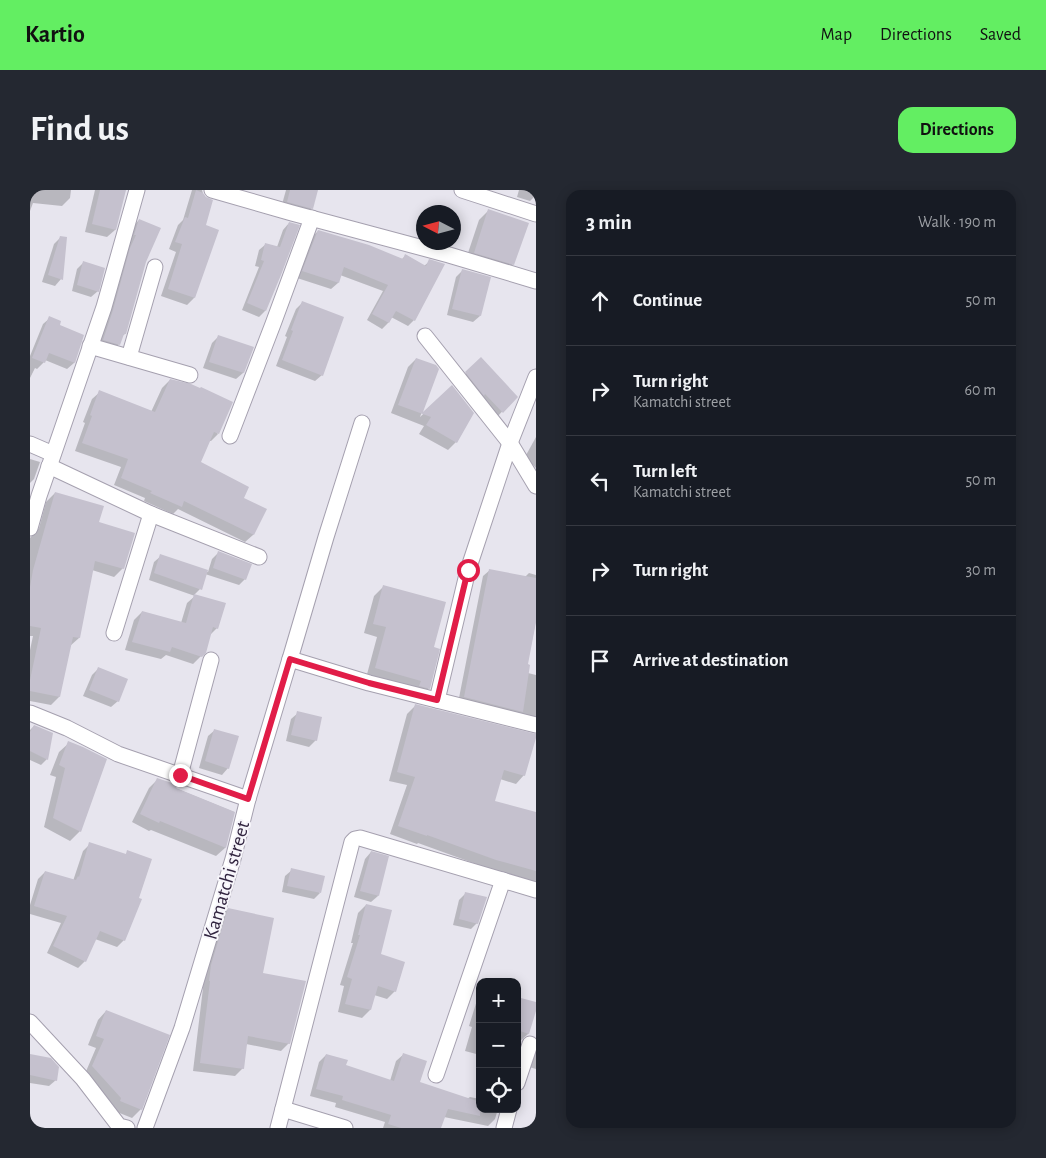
<!DOCTYPE html>
<meta charset="utf-8">
<style>
body{margin:0;font-family:"Alegreya Sans",sans-serif;background:#242831;color:#f1f3f6}
.controls{position:absolute;right:15px;bottom:15px;display:grid;overflow:hidden;border-radius:10px;box-shadow:0 2px 12px #0003}
.controls button{width:45px;height:45px;display:grid;place-items:center;padding:0;border:0;border-bottom:1px solid #363941;background:#171b24;color:#f1f3f6;font:25px sans-serif}
.compass{position:absolute;left:386px;top:15px;width:45px;height:45px;border-radius:50%;background:#171b24;box-shadow:0 2px 12px #0003;rotate:276deg}
.stop{position:absolute;width:15px;height:15px;margin:-11px;border:4px solid #e11d48;border-radius:50%;background:#fff}
.stop.end{background:#e11d48;border-color:#fff;box-shadow:0 1px 5px #0008}
.list{margin:0;padding:0;list-style:none}
h2{display:flex;justify-content:space-between;align-items:center;height:65px;margin:0;padding:0 20px;font-size:21px}
h2 small{font-size:16px;font-weight:400;color:#9ea1a6}
.list li{display:grid;grid-template-columns:32px 1fr auto;gap:15px;align-items:center;box-sizing:border-box;height:90px;padding:0 20px;border-top:1px solid #363941}
.list b{display:block;font-size:19px;white-space:nowrap}
.list p{margin:0;font-size:16px;white-space:nowrap;color:#9ea1a6}
.list em{font-size:16px;font-style:normal;color:#9ea1a6}
.icon{flex:none;width:28px;height:28px;fill:none;stroke:currentColor;stroke-width:2;stroke-linecap:round;stroke-linejoin:round}
.map{position:relative;flex:none;width:506px;height:938px;overflow:hidden;border-radius:15px}
header{display:flex;align-items:center;gap:30px;box-sizing:border-box;height:70px;padding:0 25px;background:#63ee62;color:#111}
header strong{font-size:24px}
nav{display:flex;gap:28px;margin-inline-start:auto;font-size:18px}
.intro{display:flex;align-items:center;justify-content:space-between;box-sizing:border-box;height:120px;padding:0 30px}
h1{margin:0;font-size:35px}
.button{padding:12px 22px;border-radius:15px;background:#63ee62;color:#111;font-size:18px;font-weight:700}
main{display:flex;gap:30px;padding:0 30px}
aside{flex:1;background:#171b24;border-radius:15px;box-shadow:0 2px 12px #0003}
.map>svg:first-child{display:block}
.shadow{fill:#0003}
.building{fill:#c5c1ce}
.lines{fill:none;stroke-linecap:round;stroke-linejoin:round}
.street-casing{stroke:#a5a0af;stroke-width:17}
.street{stroke:#fff;stroke-width:15}
.route{stroke:#e11d48;stroke-width:6}
.labels{text-anchor:middle;stroke-width:4;stroke-linejoin:round;paint-order:stroke}
.street-label{font-size:20px;fill:#31243f;stroke:#f6f5fa}
</style>
<header>
<strong>Kartio</strong>
<nav><a>Map</a><a>Directions</a><a>Saved</a></nav>
</header>
<div class="intro"><h1>Find us</h1><a class="button">Directions</a></div>
<main>
<div class="map">
<svg width="506" height="938" viewBox="0 0 506 938">
<rect width="100%" height="100%" fill="#e7e5ee"/>
<g class="shadow">
<path d="M0 0H41L40 8 32 16 3 13 0 21Z"/>
<path d="M65 0H94L85 40 77 47 55 42Z"/>
<path d="M162 0H172L174 7V35L164 108 157 115 131 106 146 62 139 59 148 35 153 30Z"/>
<path d="M256 0H286L282 18 275 25 251 18Z"/>
<path d="M489 0H506V5L500 11 487 7Z"/>
<path d="M459 20 483 74 474 84 435 72 449 30Z"/>
<path d="M109 30 115 71 95 144 92 146 89 154 82 161 67 156 94 65 100 51H99L103 36Z"/>
<path d="M259 33 250 84 235 121 229 127 212 120 229 77 225 76 229 60 236 54 247 57 253 40Z"/>
<path d="M288 41 372 69 376 65 394 76 400 71 384 130 378 136 361 127 358 133 352 139 337 130 353 101 310 85 308 93 301 99 267 88 282 47Z"/>
<path d="M31 47V89L25 96 12 92 24 54Z"/>
<path d="M53 73 68 101 61 107 42 101 47 79Z"/>
<path d="M433 80 450 126 443 132 417 125 426 87Z"/>
<path d="M272 113 292 185 285 191 246 176 257 147 255 146 266 119Z"/>
<path d="M20 128 28 135 53 146 44 173 37 179 15 170 14 172 7 179 5 178 0 188V166L13 134Z"/>
<path d="M188 147 222 158 213 183 206 189 173 178 182 153Z"/>
<path d="M386 169 408 179 390 227 422 197 426 252 418 260 389 244 394 236 361 223 378 177Z"/>
<path d="M451 169 486 207 466 228 430 189Z"/>
<path d="M140 190 188 244 181 251H179L169 273 212 309 235 319 223 345 215 352 148 319 143 324 114 311 115 308 84 295 91 277 45 261 55 233 53 232 62 209 70 202 121 222 132 198Z"/>
<path d="M506 247V278L495 267Z"/>
<path d="M0 269 10 272 4 289 0 293Z"/>
<path d="M25 303 68 333 93 378 84 387 62 380 49 448 40 456 29 507 21 515 0 511V460L3 446H0V348L9 338 16 312Z"/>
<path d="M189 362 220 375 215 389 209 395 175 384 170 399 164 405 194 414 187 438 179 446 175 462 163 474 136 465 131 469 95 460 104 430 112 422 151 433 157 413 165 406 119 390 124 372 131 366 178 382 182 369Z"/>
<path d="M460 380 495 387 499 383 506 385V430L497 475 498 483 506 485V532L428 513 453 386Z"/>
<path d="M354 396 402 458 399 498 389 508 336 488 347 447 334 443 344 406Z"/>
<path d="M68 479 88 511 81 517 53 506 62 485Z"/>
<path d="M385 516 494 585 486 594 470 589 464 612 506 629V697L484 690 485 686 457 678 388 653 387 654 360 644 377 595 359 591 377 524Z"/>
<path d="M268 523 286 550 279 557 256 551 261 529Z"/>
<path d="M4 536 17 569 11 575 0 570V540Z"/>
<path d="M185 540 198 578 192 585 169 578 178 546Z"/>
<path d="M39 553 75 570 50 641 40 651 14 637 26 587 20 585 29 562Z"/>
<path d="M128 589 145 598 204 622 195 658 186 666 121 640 119 641 102 632 119 598Z"/>
<path d="M60 654 95 665 98 662 94 750 87 757 65 749 55 771 48 778 17 763 31 733 0 724V715L8 689 15 682 43 691 53 661Z"/>
<path d="M341 662 348 706 341 712 324 707 335 669Z"/>
<path d="M262 680 290 703 284 709 252 702 255 686Z"/>
<path d="M436 703 447 733 441 739 423 735 429 710Z"/>
<path d="M336 715 350 765 365 801 357 809 344 805 340 820 332 828 308 822 314 796 310 795 323 753H321L328 723Z"/>
<path d="M198 719 231 784 259 853 251 861 216 854 213 878 205 886 163 881 173 798H172L174 784 191 727Z"/>
<path d="M450 805V865L435 861 442 837 439 836 448 807Z"/>
<path d="M487 808 506 817 498 844 489 852 487 859Z"/>
<path d="M76 821 111 919 102 928 82 920 54 886 66 858 58 855 68 830Z"/>
<path d="M506 856V879L499 877Z"/>
<path d="M374 864 388 893 437 909 440 907 450 909V919H468L465 929 458 936 414 927 410 938H353L355 932 305 917 306 913 280 906 289 872 296 865 315 876 360 891 366 871Z"/>
<path d="M0 866 26 890 19 896 0 893Z"/>
</g>
<g class="building">
<path d="M70 0H96L86 40 62 34Z"/>
<path d="M166 0 173 3 176 7 183 10 176 35 189 40 165 108 138 99 152 54 145 52 155 27 158 28Z"/>
<path d="M260 0H288L283 19 257 12Z"/>
<path d="M458 19 499 33 484 75 444 63Z"/>
<path d="M109 29 131 38 116 72 96 144H94L90 155 73 150 83 120 100 58 106 45H104Z"/>
<path d="M259 32 270 35 251 85 236 121 217 113 234 71 231 70 235 53 250 57Z"/>
<path d="M288 40 339 55 373 69 375 64 396 76 399 69 415 74 385 131 366 121 359 133 342 124 358 95 314 77 309 93 272 81Z"/>
<path d="M30 46 37 47 33 90 18 85Z"/>
<path d="M53 71 75 78 69 102 47 95Z"/>
<path d="M432 79 461 87 451 126 422 119Z"/>
<path d="M272 111 314 127 293 186 252 170 263 141 261 140Z"/>
<path d="M19 126 31 131 30 135 54 145 45 173 19 163 15 173 2 168Z"/>
<path d="M188 145 224 157 214 183 179 172Z"/>
<path d="M451 167 488 207 473 223 455 204 454 206 435 182Z"/>
<path d="M386 168 406 175 409 179 393 222 422 195 444 223 427 253 396 235 401 227 368 215Z"/>
<path d="M140 189 161 194 170 198 171 197 203 212 189 244 184 242 171 272 219 297 214 308 237 319 224 345 154 311 152 317 120 303 122 301 91 288 98 269 52 253 62 226 60 225 69 200 125 222Z"/>
<path d="M25 302 74 316 69 332 105 343 94 379 65 371 50 448 43 447 30 507 0 501V490L11 438 0 436V397L3 380Z"/>
<path d="M188 361 222 374 216 390 183 378Z"/>
<path d="M130 364 178 380 172 400 124 383Z"/>
<path d="M459 379 506 388V432L498 474 500 475 493 522 434 507Z"/>
<path d="M353 395 416 412 404 457 410 459 400 499 389 496 391 491 345 478 356 437 343 434Z"/>
<path d="M164 404 196 413 188 439 183 437 176 463 172 467 142 457 140 462 102 452 112 421 156 433Z"/>
<path d="M68 477 98 489 89 512 59 500Z"/>
<path d="M385 514 506 544V548L495 586 474 580 465 611 506 622V681L466 670 397 645V646L368 636 385 587 367 582Z"/>
<path d="M267 521 292 527 287 551 261 545Z"/>
<path d="M4 535 23 543 18 570 0 561V542Z"/>
<path d="M184 539 209 546 199 579 175 571Z"/>
<path d="M38 551 53 557 77 569 51 642 23 628 35 578 29 575Z"/>
<path d="M127 588 148 595 146 598 205 622 196 658 130 631 129 633 110 624Z"/>
<path d="M59 652 96 664 97 660 122 669 109 708 112 709 95 751 70 741 56 772 23 756 37 726 4 716 15 681 46 690 48 686 49 687Z"/>
<path d="M341 661 359 666 349 706 330 701Z"/>
<path d="M261 678 295 686 291 703 257 696Z"/>
<path d="M435 702 457 707 448 734 429 729Z"/>
<path d="M336 714 362 720 351 764 375 772 366 802 348 796 341 820 315 814 322 789 317 787 330 745H328Z"/>
<path d="M198 718 244 728 233 783 276 791 260 854 218 846 214 879 170 873 180 791H179L181 775Z"/>
<path d="M487 807 506 812V821L499 844 487 840Z"/>
<path d="M76 820 140 845 112 920 90 911 91 908 62 876 74 849 66 846Z"/>
<path d="M373 863 397 871 390 892 450 912V926L418 919 411 938H371L358 934 361 925 312 910 313 906 286 899 296 864 318 870 316 875 364 891Z"/>
<path d="M0 864 21 868 29 877 27 891 0 885Z"/>
</g>
<g class="lines">
<defs>
<g id="street">
<path d="M182 0 262 23 419 65 506 91"/>
<path d="M432 0 506 24"/>
<path d="M395 146 480 253 506 296"/>
<path d="M60 156 160 185"/>
<path d="M99 167 125 77"/>
<path d="M200 246 243 134 282 28"/>
<path d="M0 254 23 264"/>
<path d="M19 276 121 324 229 367"/>
<path d="M0 338 9 306 74 117 107 0"/>
<path d="M84 443 121 324"/>
<path d="M260 469 296 347 332 233"/>
<path d="M407 510 438 380 480 253 506 187"/>
<path d="M0 523 37 538 88 564 218 609"/>
<path d="M150 585 181 470"/>
<path d="M0 832 53 889 89 936 97 938"/>
<path d="M406 885 473 690"/>
<path d="M487 893 500 854"/>
<path d="M253 919 315 938"/>
<path d="M115 938 152 838 203 669 218 609 260 469 339 493 506 535"/>
<path d="M248 938 322 652 325 649 330 648 506 700"/>
<path d="M474 938 479 919"/>
</g>
</defs>
<use href="#street" class="street-casing"/>
<use href="#street" class="street"/>
</g>
<g class="lines">
<path class="route" d="M150 585 218 609 260 469 339 493 407 510 438 380"/>
</g>
<g class="labels">
<g class="street-label">
<text transform="translate(196 690) rotate(-74)" y="7">Kamatchi street</text>
</g>
</g>
</svg>
<div class="controls">
<button>+</button>
<button>−</button>
<button><svg class="icon" aria-label="locate" viewBox="0 0 24 24"><circle cx="12" cy="12" r="6"/><path d="M12 2v4M12 18v4M2 12h4M18 12h4"/></svg></button>
</div>
<svg class="compass" viewBox="-18 -18 36 36"><path d="M0-13l5 13h-10z" fill="#e53935"/><path d="M0 13l5-13h-10z" fill="#9ea1a6"/></svg>
<div class="stop" style="left:438px;top:380px"></div>
<div class="stop end" style="left:150px;top:585px"></div>
</div>
<aside>
<h2>3 min<small>Walk · 190 m</small></h2>
<ul class="list">
<li><svg class="icon" aria-label="ahead" viewBox="0 0 24 24"><path d="M12 20V5M6 11l6-6 6 6"/></svg><div><b>Continue</b></div><em>50 m</em></li>
<li><svg class="icon" aria-label="right" viewBox="0 0 24 24"><path d="M7 20v-9h11M14 6l5 5-5 5"/></svg><div><b>Turn right</b><p>Kamatchi street</p></div><em>60 m</em></li>
<li><svg class="icon" aria-label="left" viewBox="0 0 24 24"><path d="M17 20v-9H6M10 6l-5 5 5 5"/></svg><div><b>Turn left</b><p>Kamatchi street</p></div><em>50 m</em></li>
<li><svg class="icon" aria-label="right" viewBox="0 0 24 24"><path d="M7 20v-9h11M14 6l5 5-5 5"/></svg><div><b>Turn right</b></div><em>30 m</em></li>
<li><svg class="icon" aria-label="arrive" viewBox="0 0 24 24"><path d="M6 21V4h12l-3 4 3 4H6"/></svg><div><b>Arrive at destination</b></div></li>
</ul>
</aside>
</main>
